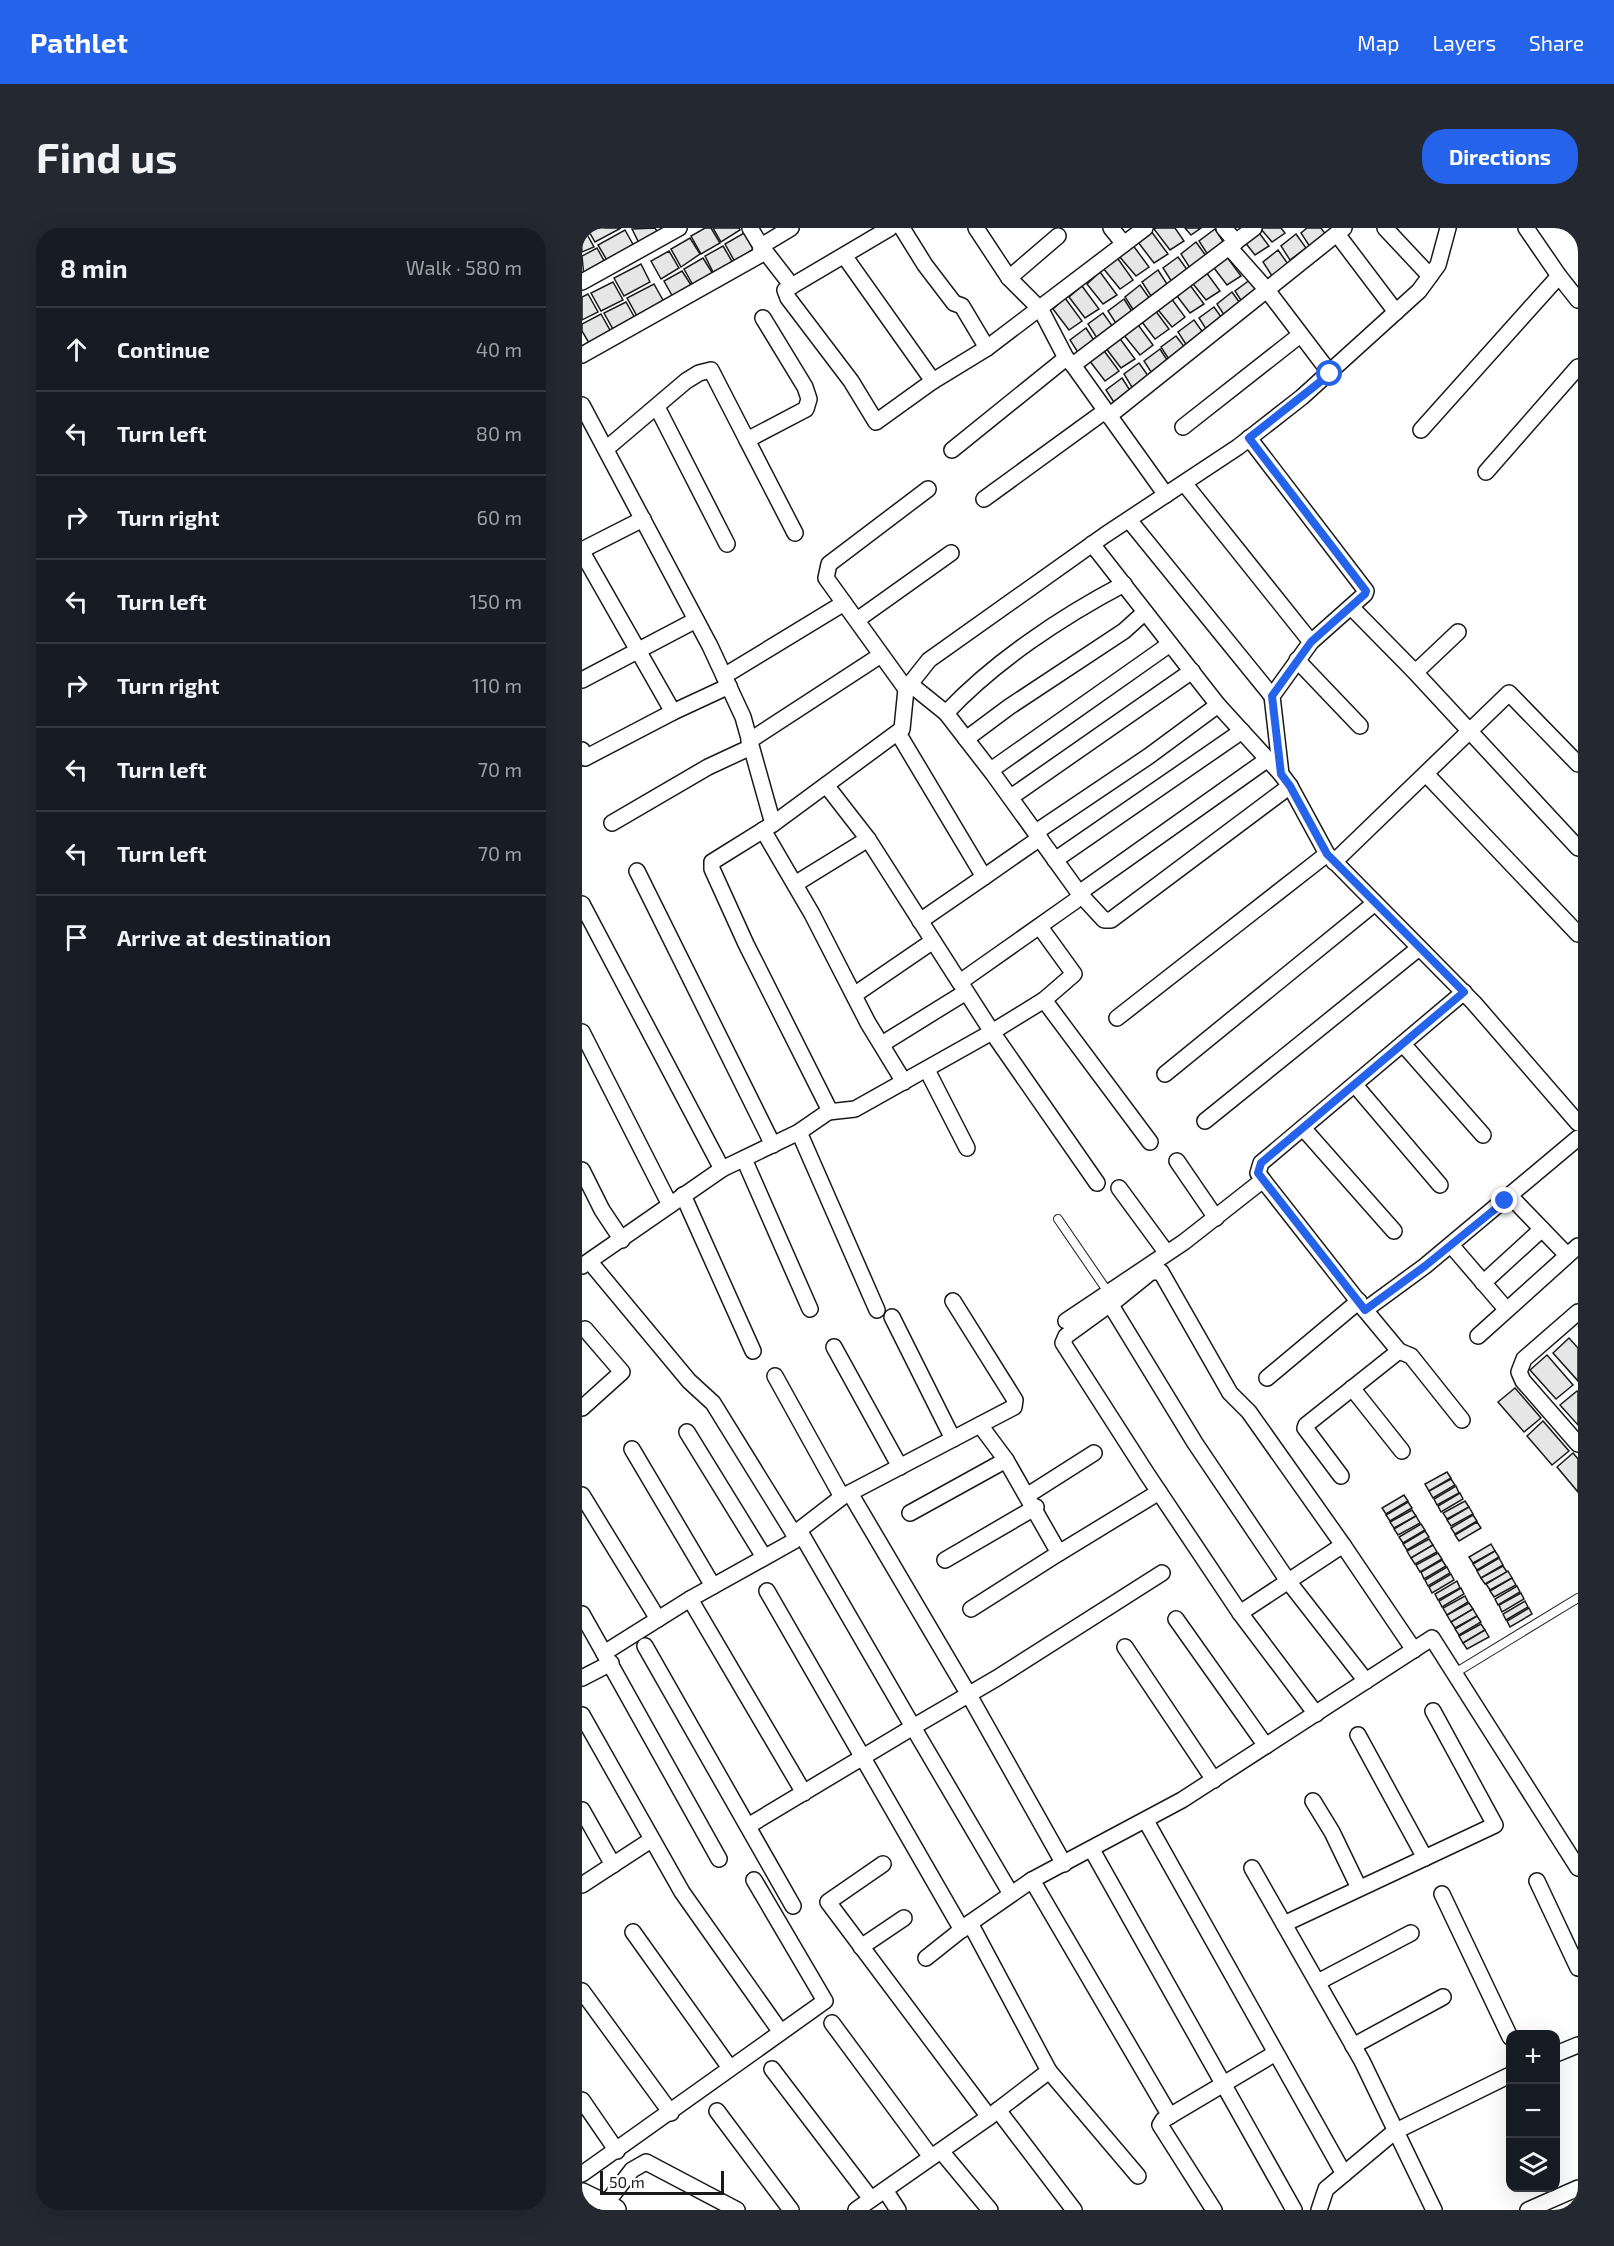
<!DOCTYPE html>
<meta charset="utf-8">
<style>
body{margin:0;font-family:"Exo 2",sans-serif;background:#242831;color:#f1f3f6}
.controls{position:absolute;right:18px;bottom:18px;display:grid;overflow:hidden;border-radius:12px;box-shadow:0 6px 24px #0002}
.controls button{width:54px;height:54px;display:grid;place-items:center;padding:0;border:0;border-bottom:2px solid #363941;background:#171b24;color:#f1f3f6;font:30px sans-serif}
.scale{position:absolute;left:18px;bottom:15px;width:124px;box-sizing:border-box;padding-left:6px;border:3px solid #1a1a1a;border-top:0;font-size:16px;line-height:21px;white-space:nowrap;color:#1a1a1a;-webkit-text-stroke:4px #fff;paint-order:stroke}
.stop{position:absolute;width:18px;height:18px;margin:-14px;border:4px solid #2563eb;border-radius:50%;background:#fff}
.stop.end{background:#2563eb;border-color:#fff;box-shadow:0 2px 6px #0008}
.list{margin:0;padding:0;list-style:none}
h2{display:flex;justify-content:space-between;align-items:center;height:78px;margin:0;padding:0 24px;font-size:26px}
h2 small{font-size:20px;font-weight:400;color:#9ea1a6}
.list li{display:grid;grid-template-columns:39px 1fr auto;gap:18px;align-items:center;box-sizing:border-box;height:84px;padding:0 24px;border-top:2px solid #363941}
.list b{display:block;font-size:22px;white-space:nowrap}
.list em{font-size:20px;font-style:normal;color:#9ea1a6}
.icon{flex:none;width:33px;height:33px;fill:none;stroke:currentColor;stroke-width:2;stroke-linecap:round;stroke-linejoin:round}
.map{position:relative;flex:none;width:996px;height:1982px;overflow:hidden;border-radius:24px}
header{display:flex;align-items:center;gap:36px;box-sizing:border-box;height:84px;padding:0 30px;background:#2563eb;color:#fff}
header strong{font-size:28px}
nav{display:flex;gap:33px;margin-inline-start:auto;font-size:21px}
.intro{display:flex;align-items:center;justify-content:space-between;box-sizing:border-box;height:144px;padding:0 36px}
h1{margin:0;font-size:42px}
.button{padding:15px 27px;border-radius:24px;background:#2563eb;color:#fff;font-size:21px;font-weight:700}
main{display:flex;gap:36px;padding:0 36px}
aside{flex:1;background:#171b24;border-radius:24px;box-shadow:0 6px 24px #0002}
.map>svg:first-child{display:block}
.building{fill:#e6e6e6;stroke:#1a1a1a;stroke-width:1.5}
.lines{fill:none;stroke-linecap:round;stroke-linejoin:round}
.lane-casing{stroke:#1a1a1a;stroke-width:10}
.street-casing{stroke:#1a1a1a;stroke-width:18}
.secondary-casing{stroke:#1a1a1a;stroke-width:24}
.lane{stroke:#fff;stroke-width:8}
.street{stroke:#fff;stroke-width:15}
.secondary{stroke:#fff;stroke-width:21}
.route{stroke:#2563eb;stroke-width:8}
</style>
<header>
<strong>Pathlet</strong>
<nav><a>Map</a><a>Layers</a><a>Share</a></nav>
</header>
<div class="intro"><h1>Find us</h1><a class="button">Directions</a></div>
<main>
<aside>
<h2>8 min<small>Walk · 580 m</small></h2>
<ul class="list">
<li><svg class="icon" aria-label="ahead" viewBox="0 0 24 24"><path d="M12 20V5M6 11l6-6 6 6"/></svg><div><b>Continue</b></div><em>40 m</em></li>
<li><svg class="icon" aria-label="left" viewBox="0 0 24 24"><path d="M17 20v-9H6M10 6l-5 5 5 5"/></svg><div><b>Turn left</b></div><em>80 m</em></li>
<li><svg class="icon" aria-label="right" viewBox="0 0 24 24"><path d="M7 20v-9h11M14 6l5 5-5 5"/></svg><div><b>Turn right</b></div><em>60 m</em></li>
<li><svg class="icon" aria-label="left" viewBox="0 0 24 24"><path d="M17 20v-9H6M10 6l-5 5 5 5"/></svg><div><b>Turn left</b></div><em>150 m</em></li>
<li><svg class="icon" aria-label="right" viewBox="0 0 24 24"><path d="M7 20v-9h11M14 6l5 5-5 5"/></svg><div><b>Turn right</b></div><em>110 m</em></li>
<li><svg class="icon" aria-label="left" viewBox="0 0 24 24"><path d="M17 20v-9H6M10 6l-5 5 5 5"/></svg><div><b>Turn left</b></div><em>70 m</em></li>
<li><svg class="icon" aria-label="left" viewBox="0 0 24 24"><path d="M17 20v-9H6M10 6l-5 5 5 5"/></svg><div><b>Turn left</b></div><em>70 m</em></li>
<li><svg class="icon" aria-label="arrive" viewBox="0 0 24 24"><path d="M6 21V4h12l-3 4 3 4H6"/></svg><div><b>Arrive at destination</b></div></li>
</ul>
</aside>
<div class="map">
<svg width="996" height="1982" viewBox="0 0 996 1982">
<rect width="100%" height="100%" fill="#fff"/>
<g class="building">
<path d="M5 0H39L13 14Z"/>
<path d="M73 0 78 8 59 19 50 1Z"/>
<path d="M123 0H129L138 15 119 26 109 8Z"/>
<path d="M131 0H157L158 2 139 14Z"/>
<path d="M574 0H593L602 13 588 22 572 1Z"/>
<path d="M603 0H619L609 7Z"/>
<path d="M678 0H699L703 5 690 14Z"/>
<path d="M725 0H739L744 7 728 19 719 5Z"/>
<path d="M2 1 12 19 0 24V2Z"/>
<path d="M633 1 642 15 626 27 617 13Z"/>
<path d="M43 2 53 20 26 34 16 17Z"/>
<path d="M675 2 687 18 673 27 662 13Z"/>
<path d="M569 3 586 26 572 35 556 14Z"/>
<path d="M162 5 171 21 153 34 143 16Z"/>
<path d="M714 6 724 20 708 32 699 18Z"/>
<path d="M108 10 118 26 99 39 89 21Z"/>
<path d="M614 14 624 28 608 40 599 26Z"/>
<path d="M550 16 567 39 554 48 537 28Z"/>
<path d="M141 18 151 35 132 46 123 28Z"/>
<path d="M15 20 25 38 2 49 0 28Z"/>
<path d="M696 22 706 36 690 48 681 34Z"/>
<path d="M87 23 97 40 79 51 69 33Z"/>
<path d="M642 25 659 48 645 57 629 36Z"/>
<path d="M534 28 551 52 538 61 521 40Z"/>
<path d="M596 29 606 43 590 54 581 40Z"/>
<path d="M121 30 131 46 112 59 102 41Z"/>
<path d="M59 36 68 54 42 68 32 50Z"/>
<path d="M621 40 638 63 624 72 608 52Z"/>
<path d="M576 42 585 56 569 68 560 54Z"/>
<path d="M100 43 111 60 92 71 82 53Z"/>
<path d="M518 44 535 67 521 76 505 56Z"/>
<path d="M669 51 678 65 662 77 653 63Z"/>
<path d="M605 53 622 76 608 85 592 64Z"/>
<path d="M31 54 41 72 19 83 9 65Z"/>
<path d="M72 56 82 74 55 88 45 70Z"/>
<path d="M558 57 568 71 552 83 543 69Z"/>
<path d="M500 58 517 81 503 90 487 69Z"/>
<path d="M650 64 660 78 644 90 635 76Z"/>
<path d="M6 66 16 84 0 92V69Z"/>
<path d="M586 66 603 89 590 99 573 78Z"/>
<path d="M483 70 500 93 487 102 471 81Z"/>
<path d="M542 71 551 85 535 97 526 83Z"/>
<path d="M44 74 54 92 32 103 22 85Z"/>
<path d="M570 78 587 101 573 111 557 90Z"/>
<path d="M632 79 642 93 626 104 617 90Z"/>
<path d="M521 85 531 99 515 110 506 96Z"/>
<path d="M19 86 29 104 7 115 0 103V96Z"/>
<path d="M612 92 622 106 605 118 596 104Z"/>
<path d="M554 94 571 117 558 127 541 106Z"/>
<path d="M504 100 513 114 497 126 488 112Z"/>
<path d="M536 108 553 131 539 140 523 119Z"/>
<path d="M594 108 604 121 588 133 579 119Z"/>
<path d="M520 120 537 143 523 153 507 132Z"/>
<path d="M578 121 587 135 571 147 562 133Z"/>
<path d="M557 135 567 149 551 161 542 146Z"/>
<path d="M540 150 549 164 533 176 524 162Z"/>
<path d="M987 1110 996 1120V1153L971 1125Z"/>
<path d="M965 1127 991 1157 974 1171 948 1142Z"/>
<path d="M933 1160 959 1190 942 1204 916 1174Z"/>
<path d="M995 1163 996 1164V1197L978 1177Z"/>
<path d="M961 1193 987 1223 970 1237 945 1208Z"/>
<path d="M991 1225 996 1231V1264L975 1239Z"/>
<path d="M865 1244 869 1250 847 1263 843 1256Z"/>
<path d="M869 1251 873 1257 851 1270 847 1263Z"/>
<path d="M874 1258 877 1265 855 1277 852 1271Z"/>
<path d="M878 1265 881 1271 859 1284 856 1278Z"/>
<path d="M822 1267 826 1273 804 1286 800 1280Z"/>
<path d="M883 1273 887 1279 865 1291 861 1285Z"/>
<path d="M826 1274 830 1280 808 1293 804 1287Z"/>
<path d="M887 1279 891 1286 869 1298 865 1292Z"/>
<path d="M830 1282 834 1288 812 1300 808 1294Z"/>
<path d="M891 1287 895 1293 873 1306 869 1300Z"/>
<path d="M834 1288 838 1295 816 1307 812 1301Z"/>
<path d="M895 1294 899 1300 877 1313 873 1307Z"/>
<path d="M839 1296 843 1302 821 1315 817 1309Z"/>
<path d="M843 1303 847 1309 825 1322 821 1316Z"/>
<path d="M847 1311 851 1317 829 1330 825 1323Z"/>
<path d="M909 1316 913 1323 891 1335 887 1329Z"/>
<path d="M851 1317 855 1324 833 1336 829 1330Z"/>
<path d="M913 1323 917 1329 895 1342 891 1336Z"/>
<path d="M856 1325 860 1331 838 1344 834 1337Z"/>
<path d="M917 1330 921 1337 899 1350 895 1343Z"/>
<path d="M860 1332 864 1338 842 1351 839 1344Z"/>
<path d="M921 1338 925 1344 903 1356 899 1350Z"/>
<path d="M865 1339 868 1345 846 1358 843 1352Z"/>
<path d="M926 1343 930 1350 908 1362 904 1356Z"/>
<path d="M869 1346 872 1352 850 1365 847 1359Z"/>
<path d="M930 1350 934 1357 912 1369 908 1363Z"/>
<path d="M875 1353 878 1360 856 1372 853 1366Z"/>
<path d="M935 1358 938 1364 916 1377 913 1371Z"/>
<path d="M879 1360 882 1366 860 1379 857 1373Z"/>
<path d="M939 1365 942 1371 920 1384 917 1377Z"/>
<path d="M883 1368 886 1374 865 1387 861 1380Z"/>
<path d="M943 1373 946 1379 924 1392 921 1386Z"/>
<path d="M887 1375 891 1381 869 1394 865 1387Z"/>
<path d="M947 1380 950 1386 928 1399 925 1393Z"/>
<path d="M891 1381 895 1388 873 1400 869 1394Z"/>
<path d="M895 1388 899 1394 877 1407 873 1401Z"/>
<path d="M899 1396 903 1402 881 1415 877 1408Z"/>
<path d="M903 1402 907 1409 885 1421 881 1415Z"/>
</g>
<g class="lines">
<defs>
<g id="lane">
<path d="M476 991 526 1064"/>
<path d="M873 1445 996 1370"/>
</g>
<g id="street">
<path d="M209 0 179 18 210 58"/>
<path d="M320 0 343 37 372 75 380 78 405 120"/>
<path d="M394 0 427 50"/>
<path d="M529 0 542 16"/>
<path d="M642 0 654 14"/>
<path d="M803 0 848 48"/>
<path d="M755 6 814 84"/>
<path d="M476 8 427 50 459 82 484 130 491 137"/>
<path d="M647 19 685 62 748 145"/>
<path d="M263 29 351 153 294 194 269 153 206 70 203 62 308 0"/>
<path d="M977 48 996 72"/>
<path d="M0 54 97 0"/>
<path d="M0 127 178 27 179 18 168 0"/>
<path d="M351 153 405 120 563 0"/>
<path d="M0 177 128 418 161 489 191 596"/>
<path d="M75 179 145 316"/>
<path d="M527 188 762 0"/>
<path d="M601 199 718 107"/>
<path d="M839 202 977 48 944 0"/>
<path d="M667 210 784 363 783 366 729 414 690 468 699 546 708 558 745 626 892 775 996 895"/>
<path d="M165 212 213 305"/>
<path d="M24 221 104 153 117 145 129 142 165 212 224 181 227 171 223 159 181 90"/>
<path d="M370 222 484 130"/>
<path d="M904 244 996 139"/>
<path d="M602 255 729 414"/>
<path d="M584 267 491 137 672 0"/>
<path d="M402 271 523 183"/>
<path d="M547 292 690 468"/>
<path d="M510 316 636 477 699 546"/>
<path d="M0 322 61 291"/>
<path d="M0 324 91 484 147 458"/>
<path d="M769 379 831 442 838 440 876 404"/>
<path d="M275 392 369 325"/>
<path d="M715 432 778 498"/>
<path d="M831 442 996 620"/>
<path d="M142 448 262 375"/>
<path d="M0 452 114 392"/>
<path d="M328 456 364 485 412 547 497 665 522 692H529L708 558"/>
<path d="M324 461 244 350 247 336 346 261"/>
<path d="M364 485C412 434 479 389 542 356"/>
<path d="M316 505 402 649 458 610"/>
<path d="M384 511 427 479 542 403 563 384"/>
<path d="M167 513 299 427"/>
<path d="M0 522 3 530 91 484"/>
<path d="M409 542 588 416"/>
<path d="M845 547 996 706"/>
<path d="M244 557 286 611 378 755"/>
<path d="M429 569 610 443"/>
<path d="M30 595 126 539 169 519"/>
<path d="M181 602 230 686 286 795 322 854"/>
<path d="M454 604 567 528 636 477"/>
<path d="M473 632 660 503"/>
<path d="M752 634 927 465 996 536"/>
<path d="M55 643 191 917"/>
<path d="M213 656 286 611"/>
<path d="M497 665 686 531"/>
<path d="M0 676 140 941"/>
<path d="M338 693 402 649"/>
<path d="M458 699 492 746 462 772 410 804 515 955"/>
<path d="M272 767 351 713"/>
<path d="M462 772 568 914"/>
<path d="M535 790 745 626"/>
<path d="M0 804 88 977"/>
<path d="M300 816 384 764"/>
<path d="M821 816 901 907"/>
<path d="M345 842 385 920"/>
<path d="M583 846 793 675"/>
<path d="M773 857 858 957"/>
<path d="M246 884 273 881 410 804 378 754 493 673"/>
<path d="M623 893 837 720"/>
<path d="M721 900 812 1003"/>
<path d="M217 904 295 1082"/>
<path d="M162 931 228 1081"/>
<path d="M595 933 634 990"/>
<path d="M0 942 20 982 40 1012"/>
<path d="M681 952 783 1082 843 1038 996 910"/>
<path d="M537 960 584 1024"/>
<path d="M101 967 171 1123"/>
<path d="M928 968 985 1027"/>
<path d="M869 1017 924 1081"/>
<path d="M8 1034 107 1153 131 1175 212 1306 260 1269 432 1179 433 1172 371 1073"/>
<path d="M0 1038 140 941 217 904 246 884V879L164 716 130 641V634L191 596 320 501 324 461 347 432 523 307 656 219 720 169 837 63 856 37 866 0"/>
<path d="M901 1055 960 1001"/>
<path d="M527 1078 569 1044H579L648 1165 667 1184 761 1317"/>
<path d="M996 1084 942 1131 937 1144 941 1153 996 1216"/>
<path d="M310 1089 371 1211"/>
<path d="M484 1093 602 1014 681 952 676 945 679 935 882 764"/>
<path d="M896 1108 996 1018"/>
<path d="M252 1119 318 1239"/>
<path d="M817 1123 829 1128 880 1192"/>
<path d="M193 1148 260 1269"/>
<path d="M685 1150 777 1073"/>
<path d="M770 1160 820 1223"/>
<path d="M0 1180 40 1144 3 1101"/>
<path d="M105 1204 182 1329"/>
<path d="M50 1221 131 1358"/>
<path d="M759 1248 723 1200 724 1197 817 1123 783 1082"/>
<path d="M268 1265 387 1467 482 1636"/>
<path d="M0 1267 76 1391"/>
<path d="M446 1267 512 1225"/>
<path d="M328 1285 424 1232"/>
<path d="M217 1302 331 1499 415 1450 580 1345"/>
<path d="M212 1306V1313L108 1371 222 1565"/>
<path d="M477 1325 577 1264"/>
<path d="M363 1332 454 1279"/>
<path d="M185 1363 380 1702"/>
<path d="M108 1371 22 1425 137 1631"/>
<path d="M389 1381 477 1325 424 1232 398 1197"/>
<path d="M658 1385 761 1317 832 1422"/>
<path d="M0 1386 22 1425"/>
<path d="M594 1391 684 1518"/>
<path d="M63 1418 211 1678"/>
<path d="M543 1419 632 1552"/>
<path d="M0 1450 29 1435"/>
<path d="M734 1486 658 1385 565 1246 481 1115 484 1108 524 1079H530L613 1215 706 1353 784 1453"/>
<path d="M0 1487 100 1664 198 1803"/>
<path d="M776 1507 843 1630"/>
<path d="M731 1573 750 1604 777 1660"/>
<path d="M0 1582 31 1637"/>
<path d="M564 1593 762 1946"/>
<path d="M166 1598 331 1499 429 1666"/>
<path d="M510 1622 712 1982"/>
<path d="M301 1636 246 1674 407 1889"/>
<path d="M670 1640 780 1833 852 1982"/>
<path d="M450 1652 588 1888"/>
<path d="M955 1653 996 1740"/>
<path d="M0 1657 69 1612"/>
<path d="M860 1666 928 1809"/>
<path d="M388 1695 450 1652 600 1572 850 1410 996 1640"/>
<path d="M702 1696 913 1597 851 1483"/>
<path d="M51 1704 148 1840"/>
<path d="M279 1719 322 1690"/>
<path d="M736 1754 829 1705"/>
<path d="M0 1763 89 1885"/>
<path d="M250 1795 349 1929"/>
<path d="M771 1818 861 1769"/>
<path d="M974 1826 996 1817"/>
<path d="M190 1841 289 1971"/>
<path d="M467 1843 556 1948"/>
<path d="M0 1872 35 1923"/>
<path d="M416 1882 492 1982"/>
<path d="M135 1883 209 1982"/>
<path d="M359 1923 408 1982"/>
<path d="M0 1946 243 1773 172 1652"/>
<path d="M303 1962 316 1982"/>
<path d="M19 1982 50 1942 64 1934 155 1982"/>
<path d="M274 1982 407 1889 467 1843 388 1695 344 1730"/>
<path d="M632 1982 578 1897 581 1892 692 1826"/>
<path d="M737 1982 744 1961 812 1904 928 1847"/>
<path d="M946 1982 996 1960"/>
</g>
<path id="secondary" d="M0 1966 33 1982"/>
</defs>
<use href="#lane" class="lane-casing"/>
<use href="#street" class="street-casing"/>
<use href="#secondary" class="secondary-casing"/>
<use href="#lane" class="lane"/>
<use href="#street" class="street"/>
<use href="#secondary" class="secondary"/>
</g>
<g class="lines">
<path class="route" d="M748 146 667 210 784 363 783 366 729 414 690 468 699 546 708 558 745 626 882 764 679 935 676 945 783 1082 843 1038 923 973"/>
</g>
</svg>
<div class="controls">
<button>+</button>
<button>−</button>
<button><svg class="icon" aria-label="layers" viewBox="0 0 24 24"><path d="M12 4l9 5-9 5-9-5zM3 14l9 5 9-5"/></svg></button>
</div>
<div class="scale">50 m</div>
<div class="stop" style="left:748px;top:146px"></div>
<div class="stop end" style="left:923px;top:973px"></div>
</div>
</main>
